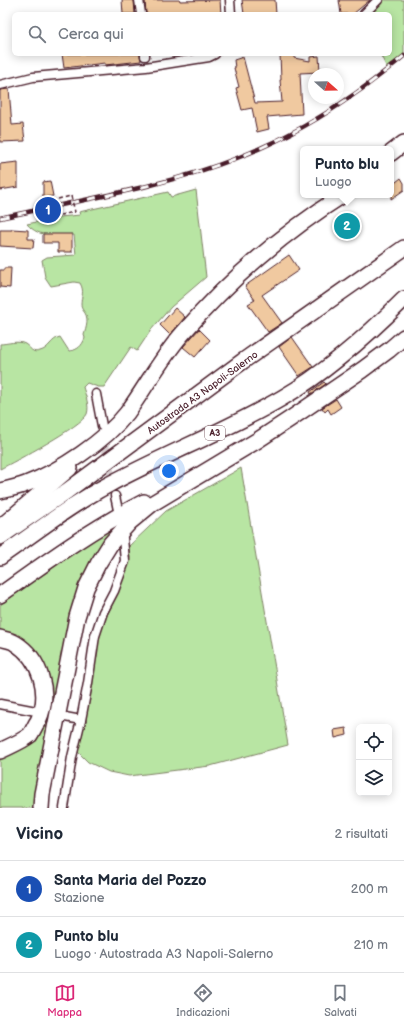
<!DOCTYPE html>
<html lang="it">
<meta charset="utf-8">
<style>
body{margin:0;font-family:"Balsamiq Sans",sans-serif;background:#f6f6f7;color:#1f2937}
.controls{position:absolute;right:12px;bottom:12px;display:grid;overflow:hidden;border-radius:6px;box-shadow:0 2px 10px #0003}
.controls button{width:36px;height:36px;display:grid;place-items:center;padding:0;border:0;border-bottom:1px solid #e0e1e3;background:#fff;color:#1f2937;font:20px sans-serif}
.compass{position:absolute;left:308px;top:68px;width:36px;height:36px;border-radius:50%;background:#fff;box-shadow:0 2px 10px #0003;rotate:110deg}
.you{position:absolute;left:169px;top:471px;width:14px;height:14px;margin:-10px;border:3px solid #fff;border-radius:50%;background:#1a73e8;box-shadow:0 0 0 6px #1a73e833}
.badge{display:grid;place-items:center;width:26px;height:26px;border-radius:50%;background:#db2777;color:#fff;font-size:13px;font-weight:700}
.pin{position:absolute;translate:-50% -50%;border:2px solid #fff;box-shadow:0 1px 4px #0006}
.popup{position:absolute;left:300px;top:146px;width:94px;height:52px;box-sizing:border-box;display:grid;place-content:center;border-radius:6px;background:#fff;filter:drop-shadow(0 1px 3px #0005);font-size:13px;white-space:nowrap;color:#747a83}
.popup b{font-size:15px;color:#1f2937}
.popup::after{content:'';position:absolute;left:50%;top:100%;margin-left:-8px;border:8px solid transparent;border-top-color:#fff}
.list{margin:0;padding:0;list-style:none}
h2{display:flex;justify-content:space-between;align-items:center;height:52px;margin:0;padding:0 16px;font-size:17px}
h2 small{font-size:13px;font-weight:400;color:#747a83}
.list li{display:grid;grid-template-columns:26px 1fr auto;gap:12px;align-items:center;box-sizing:border-box;height:56px;padding:0 16px;border-top:1px solid #e0e1e3}
.list b{display:block;font-size:15px;white-space:nowrap}
.list p{margin:0;font-size:13px;white-space:nowrap;color:#747a83}
.list em{font-size:13px;font-style:normal;color:#747a83}
.icon{flex:none;width:22px;height:22px;fill:none;stroke:currentColor;stroke-width:2;stroke-linecap:round;stroke-linejoin:round}
.map{position:relative;flex:none;width:404px;height:808px;overflow:hidden}
.search{position:absolute;background:#fff;box-shadow:0 2px 10px #0003;left:12px;right:12px;top:12px;height:44px;display:flex;align-items:center;gap:10px;box-sizing:border-box;padding:0 14px;border-radius:6px;color:#747a83;font-size:15px}
.sheet{height:164px;background:#fff}
nav{display:flex;justify-content:space-around;align-items:center;box-sizing:border-box;height:56px;border-top:1px solid #e0e1e3;background:#fff;font-size:11px;color:#747a83}
nav a{display:grid;justify-items:center;gap:2px}
nav .on{color:#db2777}
.map>svg:first-child{display:block}
.green{fill:#b8e5a3;stroke:#818267}
.building{fill:#f0c9a0;stroke:#4a1f2b}
.lines{fill:none;stroke-linecap:round;stroke-linejoin:round}
.street-tunnel{stroke:#dbd2d5;stroke-width:8;stroke-dasharray:8 4;stroke-linecap:butt}
.street-casing{stroke:#4a1f2b;stroke-width:11}
.highway-casing{stroke:#4a1f2b;stroke-width:18}
.path{stroke:#4a1f2b;stroke-width:1.5;stroke-dasharray:4 3;stroke-linecap:butt}
.street{stroke:#fff;stroke-width:8}
.highway{stroke:#fff;stroke-width:15}
.rail-casing{stroke:#4a1f2b;stroke-width:4.5}
.rail{stroke:#fff;stroke-width:3;stroke-dasharray:9;stroke-linecap:butt}
.path-bridge{stroke:#4a1f2b;stroke-width:1.5;stroke-dasharray:4 3;stroke-linecap:butt}
.labels{text-anchor:middle;stroke-width:3.5;stroke-linejoin:round;paint-order:stroke}
.shield{fill:#fff;stroke:#80626b;stroke-width:1}
.shield-label{font-size:9px;font-weight:bold;fill:#4a1f2b}
.street-label{font-size:10px;fill:#4a1f2b;stroke:#fff}
</style>
<div class="map">
<svg width="404" height="808" viewBox="0 0 404 808">
<rect width="100%" height="100%" fill="#fff"/>
<filter id="ink" filterUnits="userSpaceOnUse"><feTurbulence type="fractalNoise" baseFrequency=".025" numOctaves="2"/><feDisplacementMap in="SourceGraphic" scale="8" xChannelSelector="R" yChannelSelector="G"/><feConvolveMatrix kernelMatrix="1 2 1 2 8 2 1 2 1" color-interpolation-filters="sRGB"/></filter>
<g filter="url(#ink)">
<g class="green">
<path d="M383 0H404V55L387 68 380 54H390V14H370Z"/>
<path d="M196 190 206 277 171 307 151 330 137 351 131 347 104 387H98L87 383 83 387C85 394 90 406 87 414 82 426 14 462 0 469V344C7 344 18 340 25 344 31 348 32 354 40 351 49 349 51 339 60 337L69 351C78 350 82 346 85 338L84 335C86 328 89 320 85 313 83 310 81 309 81 304 81 296 85 292 80 283L74 282 51 286 45 277 42 260 47 257 76 255 74 235C57 235 40 239 27 224L60 217 80 215 79 212 168 192 171 197Z"/>
<path d="M241 468 288 745 210 766 129 776 109 772 88 762 77 751 92 688 99 632 116 597 130 558 129 546 166 511Z"/>
<path d="M111 527 116 529 95 560 37 808H0V756L45 718 51 705V689L46 670 0 634V605Z"/>
</g>
<g class="building">
<path d="M122 0H134L135 14H123Z"/>
<path d="M145 0H180V1L220 0 221 14H146Z"/>
<path d="M242 0H275L276 14H244Z"/>
<path d="M339 0H370L353 14H341Z"/>
<path d="M62 54H140L141 61 105 65V63L64 68Z"/>
<path d="M280 54H294V58L310 61V57L319 56 320 72 300 73 302 114 267 117 269 129 257 132 252 108 242 110 236 88 239 87 234 68H235L234 60 243 57 255 103 282 102 280 80H281Z"/>
<path d="M9 89 12 125 23 124 25 141 0 142V90Z"/>
<path d="M18 162V187L0 190V164Z"/>
<path d="M401 178 404 183V190L391 199V186Z"/>
<path d="M50 181 53 196 43 198V182Z"/>
<path d="M349 215 358 228 345 237 336 225Z"/>
<path d="M12 229 28 230V239H34L33 248 0 246V230H12Z"/>
<path d="M43 234H72V252H58V243H43Z"/>
<path d="M289 255 299 270 262 295 282 323 268 332 248 304 255 300 245 286Z"/>
<path d="M4 268H11L10 288 0 287V270H4Z"/>
<path d="M175 308 185 317 170 335 160 325Z"/>
<path d="M199 329 210 340 195 357 183 347Z"/>
<path d="M292 337 313 367 299 376 279 347Z"/>
<path d="M324 382 326 384 311 394 310 392Z"/>
<path d="M336 399 341 407 331 414 328 409 325 412 322 408Z"/>
<path d="M346 728 347 735 335 738 334 730Z"/>
</g>
<g class="lines">
<path class="street-tunnel" d="M103 434 113 486"/>
<defs>
<g id="street">
<path d="M139 0 141 14"/>
<path d="M230 0 231 14"/>
<path d="M364 14 378 0"/>
<path d="M145 54V56"/>
<path d="M0 85 33 77 146 67 209 57 215 54"/>
<path d="M96 394 102 426"/>
<path d="M115 496 118 510"/>
<path d="M0 704 36 711"/>
<path d="M65 717 81 720"/>
<path d="M64 808 72 757 81 720 88 683 95 636 103 612 114 591 125 561 123 538"/>
</g>
<g id="highway">
<path d="M391 153 404 143"/>
<path d="M0 491C9 489 18 487 26 484 60 471 105 441 127 413 146 387 161 358 183 333 229 280 283 233 343 195"/>
<path d="M4 524 70 468"/>
<path d="M0 537 67 491 243 361 404 248"/>
<path d="M0 557C35 533 70 505 108 485 165 454 226 431 282 398 327 372 367 336 404 299"/>
<path d="M0 595C46 562 93 528 144 502"/>
<path d="M0 638C5 640 11 640 15 643 41 659 51 694 38 721 35 725 33 731 30 735 21 742 10 746 0 751"/>
<path d="M41 808 42 794 77 617 86 588 98 564 111 543 130 522 153 503 258 440 290 419 362 370 389 350 404 337"/>
</g>
</defs>
<use href="#street" class="street-casing"/>
<use href="#highway" class="highway-casing"/>
<g class="path">
<path d="M58 199 71 196"/>
<path d="M60 215 75 212"/>
</g>
<use href="#street" class="street"/>
<use href="#highway" class="highway"/>
<defs>
<path id="rail" d="M0 218C79 200 161 188 237 158 278 142 320 119 356 93 372 82 388 69 404 56"/>
</defs>
<use href="#rail" class="rail-casing"/>
<use href="#rail" class="rail"/>
<path class="path-bridge" d="M71 196 75 212"/>
</g>
</g>
<g class="labels">
<rect class="shield" x="205" y="426" width="20" height="14" rx="3"/>
<g class="shield-label">
<text x="215" y="436">A3</text>
</g>
<g class="street-label">
<text transform="translate(202 392) rotate(-36)" y="4">Autostrada A3 Napoli-Salerno</text>
</g>
</g>
</svg>
<div class="controls">
<button><svg class="icon" aria-label="locate" viewBox="0 0 24 24"><circle cx="12" cy="12" r="6"/><path d="M12 2v4M12 18v4M2 12h4M18 12h4"/></svg></button>
<button><svg class="icon" aria-label="layers" viewBox="0 0 24 24"><path d="M12 4l9 5-9 5-9-5zM3 14l9 5 9-5"/></svg></button>
</div>
<svg class="compass" viewBox="-18 -18 36 36"><path d="M0-13l5 13h-10z" fill="#e53935"/><path d="M0 13l5-13h-10z" fill="#747a83"/></svg>
<div class="you"></div>
<div class="pin badge" style="left:48px;top:210px;background:#1a4fb4">1</div>
<div class="pin badge" style="left:347px;top:226px;background:#0f9aa8">2</div>
<div class="popup"><b>Punto blu</b>Luogo</div>
<div class="search"><svg class="icon" aria-label="search" viewBox="0 0 24 24"><circle cx="10" cy="10" r="6"/><path d="M15 15l6 6"/></svg>Cerca qui</div>
</div>
<section class="sheet">
<h2>Vicino<small>2 risultati</small></h2>
<ul class="list">
<li><span class="badge" style="background:#1a4fb4">1</span><div><b>Santa Maria del Pozzo</b><p>Stazione</p></div><em>200 m</em></li>
<li><span class="badge" style="background:#0f9aa8">2</span><div><b>Punto blu</b><p>Luogo · Autostrada A3 Napoli-Salerno</p></div><em>210 m</em></li>
</ul>
</section>
<nav>
<a class="on"><svg class="icon" aria-label="map" viewBox="0 0 24 24"><path d="M3 6l6-2 6 2 6-2v14l-6 2-6-2-6 2zM9 4v14M15 6v14"/></svg>Mappa</a>
<a><svg class="icon" aria-label="directions" viewBox="0 0 24 24"><path d="M12 3l9 9-9 9-9-9zM9 14v-3h6M13 9l2 2-2 2"/></svg>Indicazioni</a>
<a><svg class="icon" aria-label="saved" viewBox="0 0 24 24"><path d="M7 4h10v16l-5-4-5 4z"/></svg>Salvati</a>
</nav>
